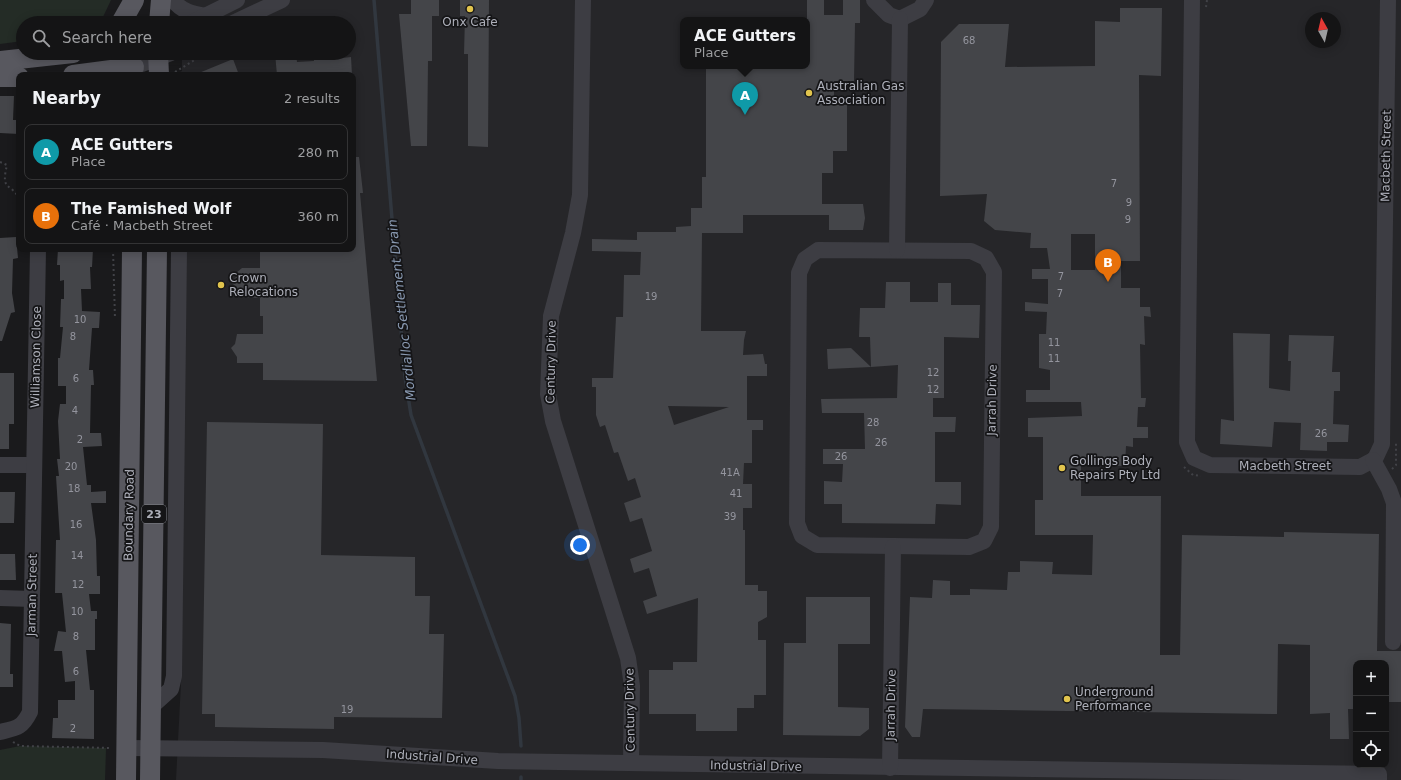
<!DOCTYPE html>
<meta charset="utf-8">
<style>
body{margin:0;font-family:"DejaVu Sans",sans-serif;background:#1d1d1e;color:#f1f3f6}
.controls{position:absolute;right:12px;bottom:12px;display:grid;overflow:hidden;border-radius:8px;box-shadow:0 2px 10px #0003}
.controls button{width:36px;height:36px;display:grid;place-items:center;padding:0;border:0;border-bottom:1px solid #333334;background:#141415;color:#f1f3f6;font:20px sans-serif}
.compass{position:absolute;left:1305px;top:12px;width:36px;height:36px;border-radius:50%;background:#141415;box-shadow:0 2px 10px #0003;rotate:352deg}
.you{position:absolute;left:580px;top:545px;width:14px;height:14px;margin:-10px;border:3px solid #fff;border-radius:50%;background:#1a73e8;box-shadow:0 0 0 6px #1a73e833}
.badge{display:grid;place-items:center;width:26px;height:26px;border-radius:50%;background:#e1c44d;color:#fff;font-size:13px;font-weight:700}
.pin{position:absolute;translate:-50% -33px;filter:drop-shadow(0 1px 2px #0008)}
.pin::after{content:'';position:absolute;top:21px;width:14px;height:12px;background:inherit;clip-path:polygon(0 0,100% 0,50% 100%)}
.popup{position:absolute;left:680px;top:17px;width:130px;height:52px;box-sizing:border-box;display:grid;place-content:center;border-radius:8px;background:#141415;filter:drop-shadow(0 1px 3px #0005);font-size:13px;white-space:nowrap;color:#9d9ea0}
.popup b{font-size:15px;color:#f1f3f6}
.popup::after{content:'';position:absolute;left:50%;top:100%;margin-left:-8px;border:8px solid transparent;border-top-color:#141415}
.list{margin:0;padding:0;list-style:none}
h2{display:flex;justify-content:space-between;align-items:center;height:52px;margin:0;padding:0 16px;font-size:17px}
h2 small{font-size:13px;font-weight:400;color:#9d9ea0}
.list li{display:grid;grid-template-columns:26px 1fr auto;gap:12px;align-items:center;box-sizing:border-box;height:56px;margin:0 8px 8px;padding:0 8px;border:1px solid #333334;border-radius:8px}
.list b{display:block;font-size:15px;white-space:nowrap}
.list p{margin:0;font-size:13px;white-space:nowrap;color:#9d9ea0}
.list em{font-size:13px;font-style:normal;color:#9d9ea0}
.icon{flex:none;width:22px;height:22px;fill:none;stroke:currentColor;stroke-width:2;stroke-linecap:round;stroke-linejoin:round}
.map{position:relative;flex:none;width:1401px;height:780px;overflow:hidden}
.search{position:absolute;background:#141415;box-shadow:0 2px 10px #0003;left:16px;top:16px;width:340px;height:44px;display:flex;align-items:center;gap:10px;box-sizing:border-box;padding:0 14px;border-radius:22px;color:#9d9ea0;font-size:15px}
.panel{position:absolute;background:#141415;box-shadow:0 2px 10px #0003;left:16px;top:72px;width:340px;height:180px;border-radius:8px}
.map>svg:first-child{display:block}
.built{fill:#262629;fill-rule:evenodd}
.green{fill:#242c26}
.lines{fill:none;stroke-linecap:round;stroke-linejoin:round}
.stream{stroke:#31373f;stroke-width:3.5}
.building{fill:#444549;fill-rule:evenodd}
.path{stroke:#414247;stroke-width:2;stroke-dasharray:2 3;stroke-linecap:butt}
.minor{stroke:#3d3d43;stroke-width:16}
.major{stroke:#58585f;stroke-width:20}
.poi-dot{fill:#e1c44d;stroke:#151517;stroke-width:1.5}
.labels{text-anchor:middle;stroke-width:3.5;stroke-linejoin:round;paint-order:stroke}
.number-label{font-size:10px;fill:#94959e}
.shield{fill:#151517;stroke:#808289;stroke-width:1}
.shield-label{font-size:11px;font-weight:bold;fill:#aeb0ba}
.poi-label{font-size:12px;fill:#aeb0ba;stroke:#151517;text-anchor:start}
.street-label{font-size:12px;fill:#aeb0ba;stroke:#151517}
.water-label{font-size:13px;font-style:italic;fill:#8999b1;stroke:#151517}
</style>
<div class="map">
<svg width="1401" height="780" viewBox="0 0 1401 780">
<rect width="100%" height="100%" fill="#1a1a1c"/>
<path class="built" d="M182 0H1401V780H176L181 683 186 249H353V75H174L182 71V53H349V23H182ZM1311 18H1335V42H1311ZM683 20H807V66H683ZM1356 663H1386V765H1356Z"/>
<g class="green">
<path d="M0 0H111L102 19 95 23H23V41L0 44Z"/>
<path d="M20 746 106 748 105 780H0V750Z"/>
</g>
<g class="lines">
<g class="stream">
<path d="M374 0 405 377 411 415 515 696 519 718 521 746"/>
<path d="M521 780V777"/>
</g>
</g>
<g class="building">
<path d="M411 0H439V16H432V61H428L427 146H411L399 14H411Z"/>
<path d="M460 0H489L488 147 468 146V54H464L465 16H460Z"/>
<path d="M807 0H824V15H843V0H860V23H855L854 81H834V105H847V151H833V173H822V204H863L865 218 863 230H829V215H743V233H702L701 331H746L744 340 743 355 763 354 765 364H767V376H747V420H763V430H752V463H744L743 484H752V508H743V530H745V585H758V591H767V617L758 622V640H766V695H754V708H737V731H696V714H649V670H673V662H697L698 598 647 614 643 601 657 596 649 568 634 573 630 559 652 551 642 518 630 522 624 503 641 497 635 478 628 481 618 452 614 453 605 425 600 427 596 415V387H592V378H613L616 317H623L624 275H640L641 252 592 251V239L637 240V232H676V227L691 226V208H702V177H706V66H807ZM668 406 729 407 674 425Z"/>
<path d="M1120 8H1162L1161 76 1139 75 1140 261H1121V288H1140V307H1150L1151 317 1144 316 1145 345 1140 344 1141 398H1146L1145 407H1138L1137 427H1148V438H1133V447L1126 446 1125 466 1081 465V496H1161L1160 655H1180L1182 535 1284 537V532L1379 534 1377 651H1401V702H1386V663H1356V709H1348L1349 739H1330V713L1310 714V645L1278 644 1277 714 923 709 920 737H912L905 727 910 597 932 598 933 580 950 581V595H970V589L1007 590 1008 572H1020V561L1053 562 1052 574 1092 575 1093 535H1035V500H1043V437H1028V418L1082 416 1081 402H1026V390H1050V370L1039 368V334H1046L1047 312 1025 311V302L1048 304V279H1032V269H1050L1047 248H1030L1031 233 995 230 984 221 987 194 940 196 941 42 959 24H1009L1005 67 1095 66V21L1120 22ZM1071 234H1095V270H1071Z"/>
<path d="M275 53H296L297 62 314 61 313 53H333L334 59 351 57 352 75H277Z"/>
<path d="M233 59 239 75H194Z"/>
<path d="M0 96H14L13 120H19V134L0 133Z"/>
<path d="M353 157H359L363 193H360L377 381 263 380V363H237V357L231 348 235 344 237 334H263V316H260V298L241 297 236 292V287L231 282 236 277V273L242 268H260V252H303V249H353Z"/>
<path d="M16 237 18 258 13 259 12 293 15 312 11 313 2 341H0V238Z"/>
<path d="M58 249H93L92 267H90L91 289H81L82 311 100 312 99 328H92L89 370H93L94 385H91L90 433H101L102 446 83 447 87 485H91V492L106 491V503H91L96 540 97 576H100V594H89L91 611H97V619H95V650H86L90 690H94V739L52 738 53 718H58V700H75V681L65 682 62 651H54L58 631 66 632 62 593H55L56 540H60L56 476H59L57 459H60L58 421 60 404H66V386H58V358H60L63 327H60L61 299H64V280L60 281V265H57Z"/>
<path d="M886 282H910V302H938V283H951V305H980L979 338 944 337V398H933V417H956L955 432H935V482H961V505L936 504 935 524 842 523V504H824V481L842 482 843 464H823V449H865L864 413H822L821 399 897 398 898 365 871 367 870 337H859L860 308H885Z"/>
<path d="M1233 333 1270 334 1269 388 1290 391 1291 361H1288L1289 335 1334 336 1332 372H1340V391H1334L1333 424 1349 425 1348 442H1327V451L1300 450 1301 423 1274 422 1272 447 1220 444 1221 419 1234 421Z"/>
<path d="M851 348 871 367 828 369 827 349Z"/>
<path d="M0 373H14V424H9V449H0Z"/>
<path d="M207 422 323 424 321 555 415 557V596H430L429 634H444L442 718 334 717V729L215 727V714H202Z"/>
<path d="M0 492H15L14 523H0Z"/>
<path d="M0 554H15L16 580H0Z"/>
<path d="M806 597H870V644H838V707L869 708V729L860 736 783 735 784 643H806Z"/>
<path d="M0 623 11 624 10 674H13V687H0Z"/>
</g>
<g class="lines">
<g class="path">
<path d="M1206 7 1207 0"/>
<path d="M175 72 206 53"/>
<path d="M0 162 7 165C0 193 12 182 19 199"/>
<path d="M113 249 115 319"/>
<path d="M1184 467 1193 475 1201 476"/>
<path d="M1392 469 1396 465V443"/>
<path d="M13 742 20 746 111 748"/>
</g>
<g class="minor">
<path d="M173 0C182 12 193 14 207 16"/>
<path d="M583 0 580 195 573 233 551 316 548 394 553 421 628 658 632 686 631 763"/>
<path d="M874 0 889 15 900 19 920 9 926 0"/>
<path d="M1192 0 1187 442 1194 458 1210 465 1360 467 1375 459 1382 444 1388 0"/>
<path d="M191 23 237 0"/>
<path d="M233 23 282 0"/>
<path d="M134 67 171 53"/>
<path d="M818 250 971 251 986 258 994 272 991 527 984 541 969 547 817 545 802 536 797 523 799 273 805 259Z"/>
<path d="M897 250 900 19"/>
<path d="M1373 460 1389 489 1394 503 1393 642"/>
<path d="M0 465H34"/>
<path d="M0 598 32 599"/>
<path d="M151 707 171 689 174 676 179 249"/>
<path d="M0 732C17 728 22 728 30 712L38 249"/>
<path d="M126 748 323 750 498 761 1379 774V780"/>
<path d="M890 768 893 547"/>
</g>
<g class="major">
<path d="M121 23 134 0"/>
<path d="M159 23 161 0"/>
<path d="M158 53 159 75"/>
<path d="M0 61 73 53"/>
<path d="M73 75 134 67"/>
<path d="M0 77H19"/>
<path d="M126 780 132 249"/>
<path d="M150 780 157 249"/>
</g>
</g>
<g class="poi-dot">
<circle cx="470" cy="9" r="4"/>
<circle cx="809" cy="93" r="4"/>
<circle cx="221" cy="285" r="4"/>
<circle cx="1062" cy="468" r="4"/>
<circle cx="1067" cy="699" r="4"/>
</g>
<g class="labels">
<g class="number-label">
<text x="969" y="44">68</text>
<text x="1114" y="187">7</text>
<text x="1129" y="206">9</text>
<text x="1128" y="223">9</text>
<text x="1061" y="280">7</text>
<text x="1060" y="297">7</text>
<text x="651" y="300">19</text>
<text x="80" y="323">10</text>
<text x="73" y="340">8</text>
<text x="1054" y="346">11</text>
<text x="1054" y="362">11</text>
<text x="933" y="376">12</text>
<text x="76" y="382">6</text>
<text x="933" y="393">12</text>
<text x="75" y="414">4</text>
<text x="873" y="426">28</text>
<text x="1321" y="437">26</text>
<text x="80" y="443">2</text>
<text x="881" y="446">26</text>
<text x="841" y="460">26</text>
<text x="71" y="470">20</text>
<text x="730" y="476">41A</text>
<text x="74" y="492">18</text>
<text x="736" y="497">41</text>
<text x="730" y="520">39</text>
<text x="76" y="528">16</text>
<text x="77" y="559">14</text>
<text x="78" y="588">12</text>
<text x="77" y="615">10</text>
<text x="76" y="640">8</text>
<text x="76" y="675">6</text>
<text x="347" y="713">19</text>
<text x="73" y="732">2</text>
</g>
<rect class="shield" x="142" y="505" width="24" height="18" rx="3"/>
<g class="shield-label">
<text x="154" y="518">23</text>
</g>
<g class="poi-label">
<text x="470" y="26" text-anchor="middle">Onx Cafe</text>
<text x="817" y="90">Australian Gas<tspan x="817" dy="14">Association</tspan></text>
<text x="229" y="282">Crown<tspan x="229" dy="14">Relocations</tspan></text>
<text x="1070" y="465">Gollings Body<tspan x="1070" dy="14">Repairs Pty Ltd</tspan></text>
<text x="1075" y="696">Underground<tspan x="1075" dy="14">Performance</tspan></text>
</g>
<g class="street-label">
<text transform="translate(1386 156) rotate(-89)" y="4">Macbeth Street</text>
<text transform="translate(36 357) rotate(-89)" y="4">Williamson Close</text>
<text transform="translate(551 362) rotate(-89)" y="4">Century Drive</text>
<text transform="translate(992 400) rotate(-89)" y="4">Jarrah Drive</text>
<text x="1285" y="470">Macbeth Street</text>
<text transform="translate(129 515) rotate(-89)" y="4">Boundary Road</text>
<text transform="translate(32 595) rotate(-89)" y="4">Jarman Street</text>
<text transform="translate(891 705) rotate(-89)" y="4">Jarrah Drive</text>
<text transform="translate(630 710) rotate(-91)" y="4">Century Drive</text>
<text transform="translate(432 757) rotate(4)" y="4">Industrial Drive</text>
<text transform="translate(756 766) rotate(1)" y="4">Industrial Drive</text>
</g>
<g class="water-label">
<text transform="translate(401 310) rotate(-96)" y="5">Mordialloc Settlement Drain</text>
</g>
</g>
</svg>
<div class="controls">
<button>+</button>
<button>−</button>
<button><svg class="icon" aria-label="locate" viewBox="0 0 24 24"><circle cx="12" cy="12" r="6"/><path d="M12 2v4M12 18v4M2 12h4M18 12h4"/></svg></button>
</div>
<svg class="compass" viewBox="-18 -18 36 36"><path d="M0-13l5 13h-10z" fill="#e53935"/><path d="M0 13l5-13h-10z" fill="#9d9ea0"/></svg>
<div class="you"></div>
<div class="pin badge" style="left:745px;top:115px;background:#0f9aa8">A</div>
<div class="popup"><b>ACE Gutters</b>Place</div>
<div class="pin badge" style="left:1108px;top:282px;background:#e8710a">B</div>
<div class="search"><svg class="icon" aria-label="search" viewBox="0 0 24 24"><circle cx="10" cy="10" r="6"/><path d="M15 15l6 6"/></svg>Search here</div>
<section class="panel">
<h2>Nearby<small>2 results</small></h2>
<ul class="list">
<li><span class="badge" style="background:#0f9aa8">A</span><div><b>ACE Gutters</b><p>Place</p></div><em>280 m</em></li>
<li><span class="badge" style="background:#e8710a">B</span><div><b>The Famished Wolf</b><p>Café · Macbeth Street</p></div><em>360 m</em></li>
</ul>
</section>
</div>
